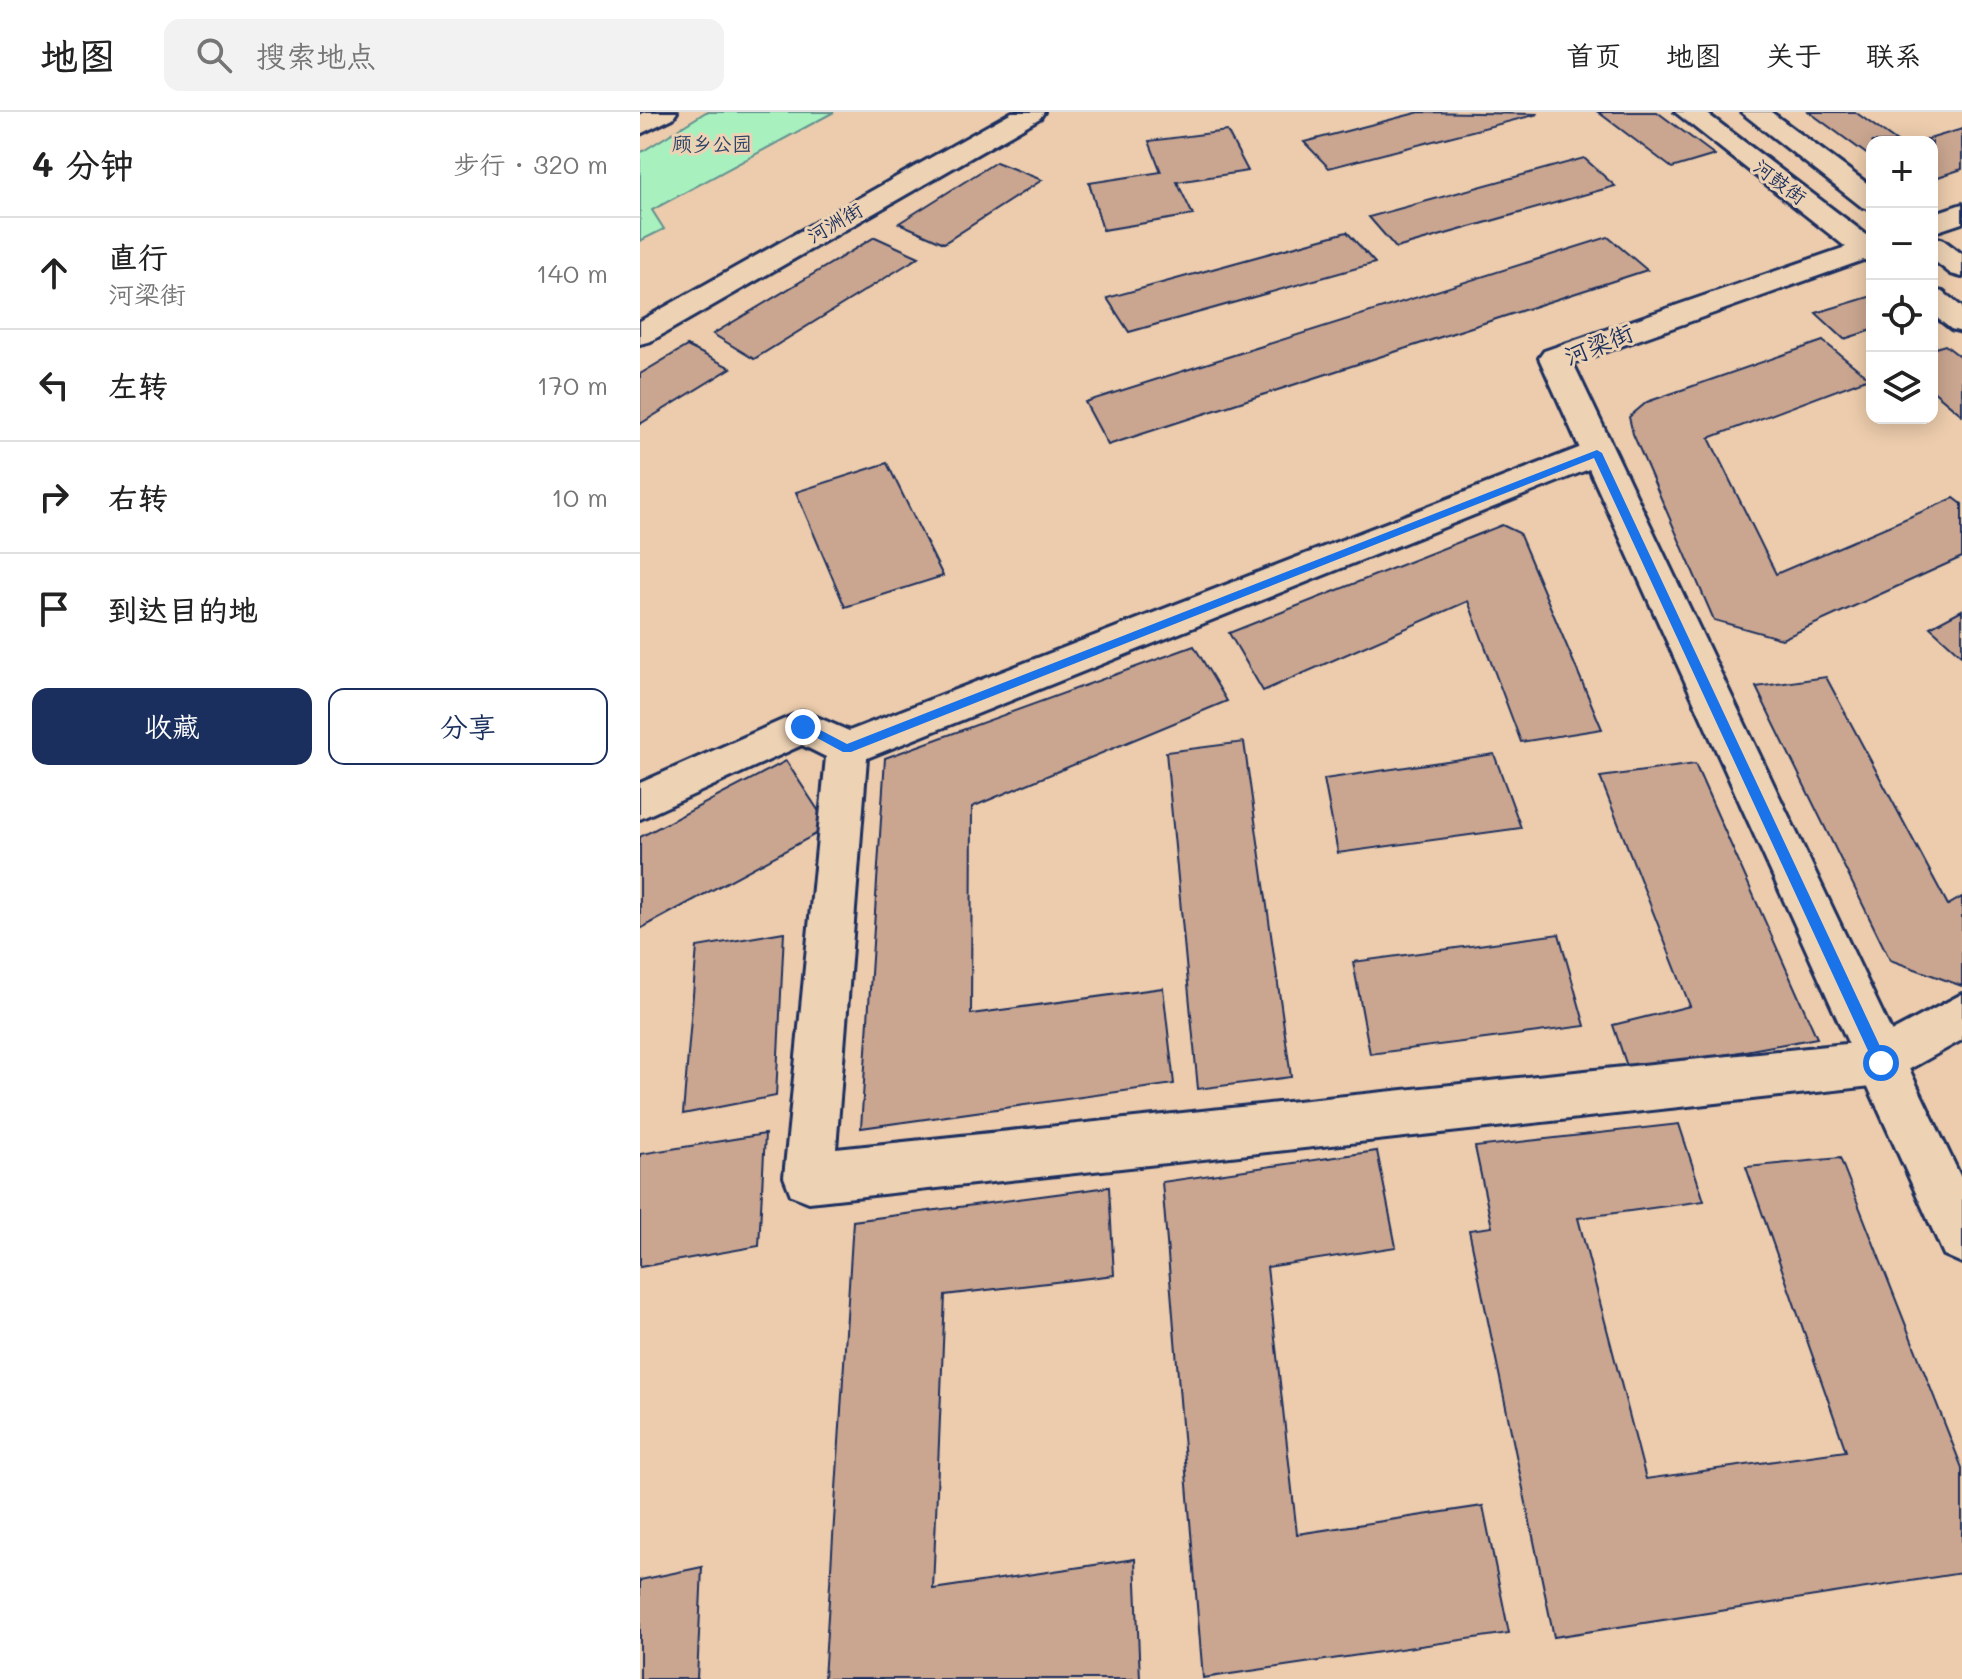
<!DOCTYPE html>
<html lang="zh">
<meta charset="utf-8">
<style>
body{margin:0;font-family:Mali,"LXGW WenKai TC",sans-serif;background:#f2f2f2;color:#222}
.controls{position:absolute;right:24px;top:24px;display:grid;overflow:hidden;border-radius:16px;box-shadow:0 4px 20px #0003}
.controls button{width:72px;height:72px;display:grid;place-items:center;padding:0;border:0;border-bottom:2px solid #e0e0e0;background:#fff;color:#222;font:40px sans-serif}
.stop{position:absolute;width:24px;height:24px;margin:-18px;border:6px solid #1a73e8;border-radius:50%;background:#fff}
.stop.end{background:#1a73e8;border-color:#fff;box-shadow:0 2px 8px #0008}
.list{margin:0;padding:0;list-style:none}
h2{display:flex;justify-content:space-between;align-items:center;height:104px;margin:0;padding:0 32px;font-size:34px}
h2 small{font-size:26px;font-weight:400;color:#767676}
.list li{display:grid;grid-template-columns:52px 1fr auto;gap:24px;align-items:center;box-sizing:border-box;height:112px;padding:0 32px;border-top:2px solid #e0e0e0}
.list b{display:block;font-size:30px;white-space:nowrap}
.list p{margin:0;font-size:26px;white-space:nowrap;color:#767676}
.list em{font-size:26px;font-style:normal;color:#767676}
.actions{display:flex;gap:16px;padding:24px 32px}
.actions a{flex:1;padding:18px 0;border:2px solid #1b2f5e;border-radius:16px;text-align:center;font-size:28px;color:#1b2f5e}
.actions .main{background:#1b2f5e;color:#fff}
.icon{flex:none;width:44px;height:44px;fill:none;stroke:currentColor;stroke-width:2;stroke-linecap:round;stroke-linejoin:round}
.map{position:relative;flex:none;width:1322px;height:1567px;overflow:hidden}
header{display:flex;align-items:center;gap:48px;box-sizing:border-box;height:112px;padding:0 40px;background:#fff;border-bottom:2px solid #e0e0e0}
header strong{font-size:38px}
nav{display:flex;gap:44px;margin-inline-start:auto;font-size:28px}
.search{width:560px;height:72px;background:#f2f2f2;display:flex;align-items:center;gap:20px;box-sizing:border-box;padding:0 28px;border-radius:16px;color:#767676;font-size:30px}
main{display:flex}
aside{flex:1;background:#fff}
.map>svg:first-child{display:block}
.green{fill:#a8f1bf;stroke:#62908e;stroke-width:2}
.building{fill:#caa690;stroke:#1b2f5e;stroke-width:2}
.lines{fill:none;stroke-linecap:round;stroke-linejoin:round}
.street-casing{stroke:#1b2f5e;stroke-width:6}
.secondary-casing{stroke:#1b2f5e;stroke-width:6}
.highway-casing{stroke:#1b2f5e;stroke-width:6}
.street{fill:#edd2b4;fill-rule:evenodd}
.secondary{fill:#edd2b4;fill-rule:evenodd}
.highway{fill:#edd2b4;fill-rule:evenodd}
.route{fill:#1a73e8}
.labels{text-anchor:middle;stroke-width:6;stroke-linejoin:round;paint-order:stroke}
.far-park-label{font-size:20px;fill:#294268;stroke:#edd2b4}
.far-street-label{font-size:20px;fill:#1b2f5e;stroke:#edd2b4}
.street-label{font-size:24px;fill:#1b2f5e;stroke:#edd2b4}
</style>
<header>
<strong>地图</strong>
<div class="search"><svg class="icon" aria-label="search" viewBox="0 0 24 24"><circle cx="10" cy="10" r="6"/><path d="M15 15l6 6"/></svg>搜索地点</div>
<nav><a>首页</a><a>地图</a><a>关于</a><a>联系</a></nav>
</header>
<main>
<aside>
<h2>4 分钟<small>步行 · 320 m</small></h2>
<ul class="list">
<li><svg class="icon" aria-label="ahead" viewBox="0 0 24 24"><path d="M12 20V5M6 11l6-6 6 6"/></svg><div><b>直行</b><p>河梁街</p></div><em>140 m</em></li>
<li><svg class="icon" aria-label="left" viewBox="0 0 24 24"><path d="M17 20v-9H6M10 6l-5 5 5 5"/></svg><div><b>左转</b></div><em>170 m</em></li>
<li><svg class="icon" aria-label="right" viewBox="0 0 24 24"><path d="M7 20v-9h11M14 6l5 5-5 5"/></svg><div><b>右转</b></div><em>10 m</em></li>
<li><svg class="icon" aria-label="arrive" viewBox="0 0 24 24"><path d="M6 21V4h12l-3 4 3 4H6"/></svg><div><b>到达目的地</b></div></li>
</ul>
<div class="actions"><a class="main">收藏</a><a>分享</a></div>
</aside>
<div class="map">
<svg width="1322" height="1567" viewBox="0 0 1322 1567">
<rect width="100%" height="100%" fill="#ecccac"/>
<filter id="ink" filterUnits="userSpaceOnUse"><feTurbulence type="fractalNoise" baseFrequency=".0125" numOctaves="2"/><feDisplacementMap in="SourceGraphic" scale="16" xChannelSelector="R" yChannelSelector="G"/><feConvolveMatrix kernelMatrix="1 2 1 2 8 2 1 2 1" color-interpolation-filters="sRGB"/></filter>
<g filter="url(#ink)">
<path class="green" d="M66 0H194L12 98 24 117 0 129V41Z"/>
<g class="building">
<path d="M780 0 898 2 689 56 664 30Z"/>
<path d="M958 0H1017L1075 43 1032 56Z"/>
<path d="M1169 0H1215L1257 30H1232V46Z"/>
<path d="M1322 17V57L1292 67V30H1279Z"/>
<path d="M587 19 608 59 537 70 553 103 463 118 449 71 521 60 509 29Z"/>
<path d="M944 46 975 74 756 136 729 105Z"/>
<path d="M356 50 402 68 304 131 259 111Z"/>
<path d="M707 120 735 151 489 220 467 186Z"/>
<path d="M235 125 279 145 114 247 73 222Z"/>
<path d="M968 125 1007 158 468 333 445 290Z"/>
<path d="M1232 184V218L1204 227 1176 201Z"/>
<path d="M1183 229 1229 266 1069 326 1136 462 1314 386 1322 392V445L1142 527 1074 508 993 322 989 305 1007 290Z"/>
<path d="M1305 233 1322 246V303L1292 278V237Z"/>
<path d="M47 234 91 256 0 312V262Z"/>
<path d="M247 351 303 464 205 495 156 380Z"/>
<path d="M862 413 879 421 962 617 881 630 828 489 623 579 589 521Z"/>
<path d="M1322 498V544L1290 515Z"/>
<path d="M554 534 587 589 332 695 331 902 523 876 534 972 221 1016 245 646Z"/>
<path d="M1186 565 1308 793 1322 785V874L1250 848 1116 575Z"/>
<path d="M604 630 651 965 558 977 526 640Z"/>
<path d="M854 642 881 716 698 741 684 667Z"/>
<path d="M146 649 189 715 0 817V725Z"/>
<path d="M1055 652 1177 926 989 960 973 913 1050 894 960 665Z"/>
<path d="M144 820 136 984 43 1002 57 835Z"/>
<path d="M919 822 945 914 730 942 713 850Z"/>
<path d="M1039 1012 1064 1089 938 1106 1006 1367 1206 1339 1106 1055 1200 1046 1322 1356V1461L914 1525 829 1118 852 1115 835 1035Z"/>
<path d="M125 1022 119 1134 0 1155V1042Z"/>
<path d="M737 1039 756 1135 627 1155 657 1422 843 1394 869 1521 563 1566 522 1070Z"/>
<path d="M469 1075 474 1163 305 1183 293 1477 495 1447 500 1567H184L213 1109Z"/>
<path d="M62 1455 57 1567H0V1468Z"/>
</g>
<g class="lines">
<defs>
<g id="street">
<path d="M5 0H37L33 6 0 22V3Z"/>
<path d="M957 329 969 333 974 341 969 349 227 646 196 1037 1234 929 1322 882V928L1241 973 169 1090 151 1083 144 1065 186 645 162 633 0 707V671L163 599 209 619Z"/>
</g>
<g id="secondary">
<path d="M372 0H404L400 6 11 229 0 232V209Z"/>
<path d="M1322 92V111L1292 121V102Z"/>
<path d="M1232 126V145L933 251 1322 1068V1151L1304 1143 899 246 904 239Z"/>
</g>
<g id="highway">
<path d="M1035 0H1065L1232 127V150L1221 147Z"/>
<path d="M1101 0H1131L1232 75V98L1222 95Z"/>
<path d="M1292 124 1302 127 1322 142V165L1311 162 1292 147Z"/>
<path d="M1292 178 1303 180 1322 195V220L1311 217 1292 202Z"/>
</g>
</defs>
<use href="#street" class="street-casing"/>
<use href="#secondary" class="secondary-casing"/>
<use href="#highway" class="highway-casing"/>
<use href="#street" class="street"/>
<use href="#secondary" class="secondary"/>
<use href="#highway" class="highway"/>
</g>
</g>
<path class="route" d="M957 338 962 341 1246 947V956H1236L954 346 211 640H203L157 615 167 611 207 632Z"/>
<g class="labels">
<g class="far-park-label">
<text x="72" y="39">顾乡公园</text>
</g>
<g class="far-street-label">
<text transform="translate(1140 70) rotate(37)" y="7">河鼓街</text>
<text transform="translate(195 111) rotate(-30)" y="7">河洲街</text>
</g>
<g class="street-label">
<text transform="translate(959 233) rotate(-22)" y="8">河梁街</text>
</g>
</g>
</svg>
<div class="controls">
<button>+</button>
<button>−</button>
<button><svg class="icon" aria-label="locate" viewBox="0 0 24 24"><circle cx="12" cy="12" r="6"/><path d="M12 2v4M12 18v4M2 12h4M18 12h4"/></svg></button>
<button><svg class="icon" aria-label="layers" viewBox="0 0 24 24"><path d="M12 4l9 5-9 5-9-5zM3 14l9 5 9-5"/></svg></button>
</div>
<div class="stop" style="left:1241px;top:951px"></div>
<div class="stop end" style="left:163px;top:615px"></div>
</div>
</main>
